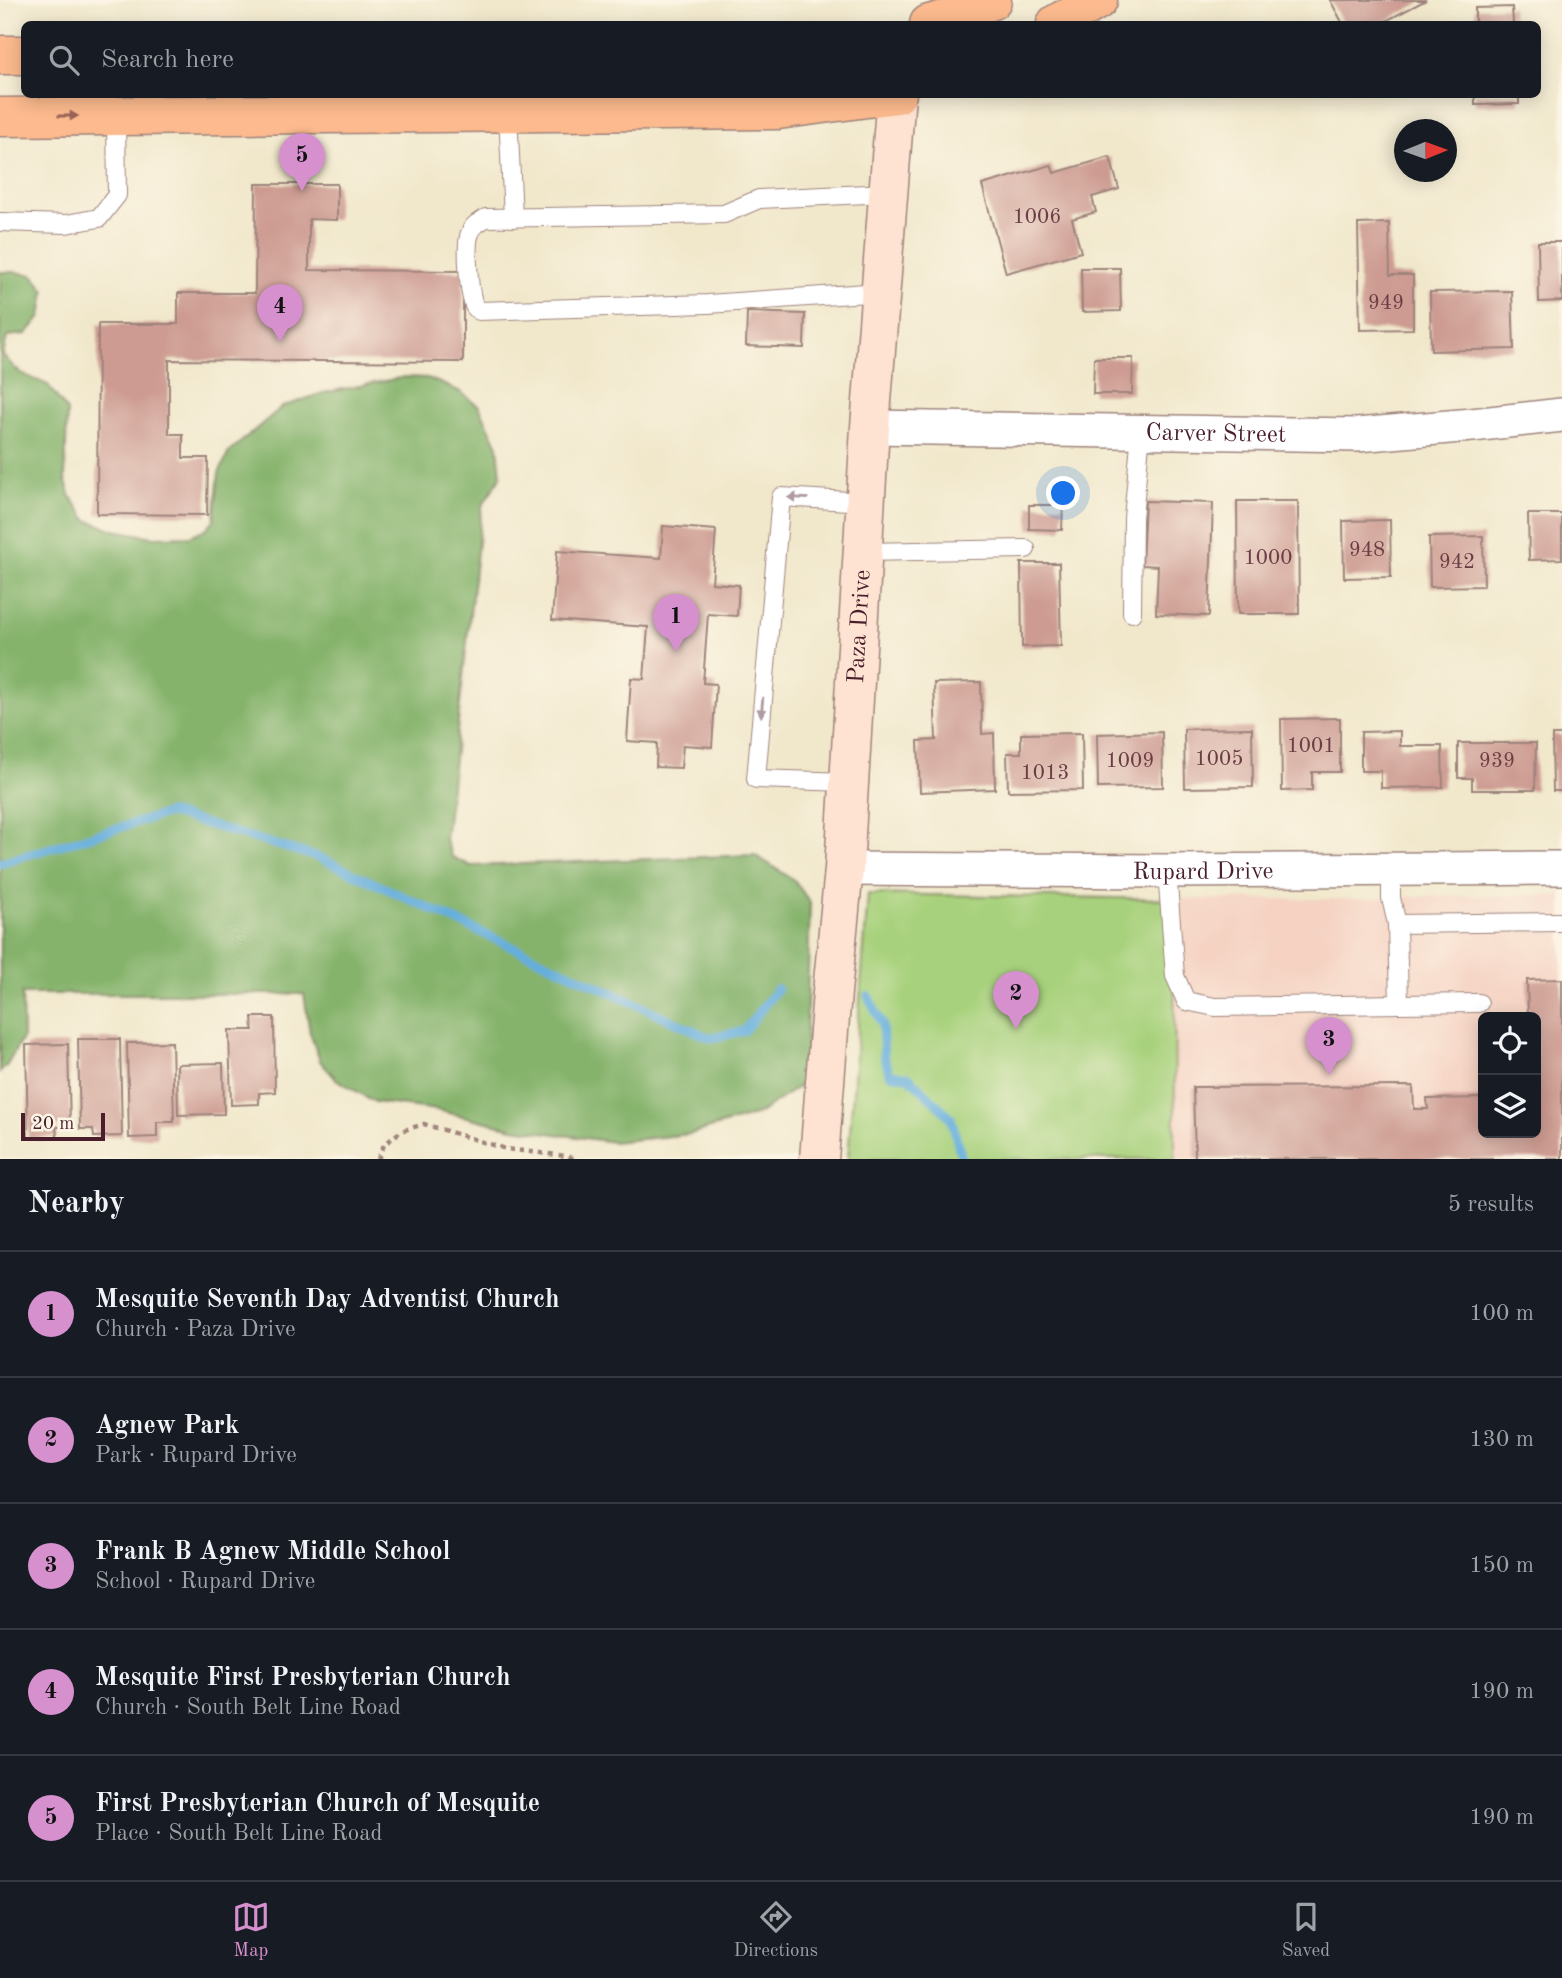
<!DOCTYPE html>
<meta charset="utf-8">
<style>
body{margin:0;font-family:"Old Standard TT",serif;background:#242831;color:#f1f3f6}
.controls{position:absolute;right:21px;bottom:21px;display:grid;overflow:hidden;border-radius:10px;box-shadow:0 4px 18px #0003}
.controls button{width:63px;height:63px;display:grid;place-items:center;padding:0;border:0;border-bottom:2px solid #363941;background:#171b24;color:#f1f3f6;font:35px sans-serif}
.compass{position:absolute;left:1394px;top:119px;width:63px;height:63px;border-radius:50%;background:#171b24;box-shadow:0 4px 18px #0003;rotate:89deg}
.scale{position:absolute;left:21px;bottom:18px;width:84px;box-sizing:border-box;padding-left:7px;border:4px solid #4a1f2b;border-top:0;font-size:19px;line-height:24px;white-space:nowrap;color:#4a1f2b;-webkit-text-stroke:5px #fcf5e5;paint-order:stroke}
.you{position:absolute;left:1064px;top:494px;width:24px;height:24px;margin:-18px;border:5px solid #fff;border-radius:50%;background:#1a73e8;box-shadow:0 0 0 10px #1a73e833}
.badge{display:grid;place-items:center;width:46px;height:46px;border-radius:50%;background:#d690ce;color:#111;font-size:23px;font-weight:700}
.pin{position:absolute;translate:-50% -58px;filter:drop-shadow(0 2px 4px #0008)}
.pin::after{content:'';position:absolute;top:37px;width:24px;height:21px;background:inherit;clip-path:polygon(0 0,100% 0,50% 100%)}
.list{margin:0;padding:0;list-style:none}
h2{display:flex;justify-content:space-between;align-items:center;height:91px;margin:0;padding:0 28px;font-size:30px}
h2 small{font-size:23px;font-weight:400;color:#9ea1a6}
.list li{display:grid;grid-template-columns:46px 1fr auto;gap:21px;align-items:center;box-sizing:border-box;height:126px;padding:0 28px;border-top:2px solid #363941}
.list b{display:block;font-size:26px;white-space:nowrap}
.list p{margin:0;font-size:23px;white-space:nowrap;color:#9ea1a6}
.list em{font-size:23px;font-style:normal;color:#9ea1a6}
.icon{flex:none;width:38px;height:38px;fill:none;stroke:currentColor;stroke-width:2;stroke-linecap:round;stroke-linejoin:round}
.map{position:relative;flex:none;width:1562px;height:1159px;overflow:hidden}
.search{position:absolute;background:#171b24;box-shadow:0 4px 18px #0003;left:21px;right:21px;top:21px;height:77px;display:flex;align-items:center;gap:18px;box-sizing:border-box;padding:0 24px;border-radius:10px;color:#9ea1a6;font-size:26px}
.sheet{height:721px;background:#171b24}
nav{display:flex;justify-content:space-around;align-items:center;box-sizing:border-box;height:98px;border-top:2px solid #363941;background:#171b24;font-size:19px;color:#9ea1a6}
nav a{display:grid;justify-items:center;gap:4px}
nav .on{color:#d690ce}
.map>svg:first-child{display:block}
.built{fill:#f5d2c2;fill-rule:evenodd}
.green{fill:#a7d17c;stroke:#787854;stroke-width:2}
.forest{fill:#85b36c;stroke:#68694c;stroke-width:2}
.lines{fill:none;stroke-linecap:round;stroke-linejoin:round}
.stream{stroke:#65aedd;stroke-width:9}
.building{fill:#cd9b92}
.lane-casing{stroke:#9e847c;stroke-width:20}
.street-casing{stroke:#9e847c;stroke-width:36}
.secondary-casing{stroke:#9e847c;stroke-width:41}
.primary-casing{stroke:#9e847c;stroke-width:41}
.path{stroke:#9e847c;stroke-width:4.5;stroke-dasharray:5 5;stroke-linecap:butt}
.lane{stroke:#fff;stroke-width:18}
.street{stroke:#fff;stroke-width:33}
.secondary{stroke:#fee3d2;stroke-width:38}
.primary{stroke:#fcba8e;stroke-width:38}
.oneway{fill:#9a6558}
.oneway2{fill:#ae9aa0}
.labels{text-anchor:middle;stroke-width:5;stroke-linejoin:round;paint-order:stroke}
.number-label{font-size:21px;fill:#6b3e45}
.street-label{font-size:24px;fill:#4a1f2b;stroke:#fcf5e5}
</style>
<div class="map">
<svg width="1562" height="1159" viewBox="0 0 1562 1159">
<rect width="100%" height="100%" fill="#fcf5e5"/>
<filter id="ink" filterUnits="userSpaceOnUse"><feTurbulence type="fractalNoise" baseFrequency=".0143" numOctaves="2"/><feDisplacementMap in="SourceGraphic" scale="14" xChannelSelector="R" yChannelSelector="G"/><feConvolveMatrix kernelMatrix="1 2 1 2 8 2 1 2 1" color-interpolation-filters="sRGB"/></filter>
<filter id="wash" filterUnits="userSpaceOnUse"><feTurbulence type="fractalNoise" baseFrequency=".00686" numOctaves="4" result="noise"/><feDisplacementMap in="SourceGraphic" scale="28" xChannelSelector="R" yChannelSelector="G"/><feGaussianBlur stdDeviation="1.57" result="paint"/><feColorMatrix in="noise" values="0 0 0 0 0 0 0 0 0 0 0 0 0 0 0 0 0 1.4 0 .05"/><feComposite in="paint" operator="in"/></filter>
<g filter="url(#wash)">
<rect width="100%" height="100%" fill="#f1e8cc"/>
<path class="built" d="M1562 895V1159H1175L1174 899H1359L1432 896ZM1483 1017H1536V1133H1483Z"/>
<path class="green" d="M868 894 1174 899 1175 1159H848Z"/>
<path class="forest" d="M0 272H14L33 275 45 291 41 317 26 334 7 336 3 356 20 373 48 385 67 411 65 479 71 497 87 520 114 530 153 537 190 536 206 529 214 520 219 473 229 452 282 407 323 393 405 377 428 378 459 391 479 406 498 446 501 476 482 506 445 840 452 857 471 866 755 855 795 881 810 903 805 1082 758 1114 690 1134 613 1142 513 1128 437 1110 375 1102 336 1079 320 1061 310 1033 304 994H22L23 1037 7 1065 0 1072Z"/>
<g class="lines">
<g class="stream">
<path d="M0 863 169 813 320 858 710 1038 744 1031 777 989"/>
<path d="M868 996 882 1024 884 1057 890 1074 909 1077 951 1118 962 1159"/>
</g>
</g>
<g id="blocks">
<g class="building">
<path d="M1330 0H1426L1380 24H1343Z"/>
<path d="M1512 7 1513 24H1475V8Z"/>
<path d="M1475 94H1519V104L1475 105Z"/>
<path d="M1110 157 1119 189 1092 197 1096 212 1072 219 1081 252 1006 273 982 185 1051 165 1054 173Z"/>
<path d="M256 184H337V220L309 219V270L463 271V362L169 360V434H183V458H208L207 515 97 514 98 324H178V293H255Z"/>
<path d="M1389 223 1390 275H1413V329L1360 330 1358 224Z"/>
<path d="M1538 242H1562V301L1539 302Z"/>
<path d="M1081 268H1120L1121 311 1082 312Z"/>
<path d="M1512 291 1514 349 1431 351 1430 292Z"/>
<path d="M747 312 805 314 804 348 746 346Z"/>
<path d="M1094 358H1133L1132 394H1093Z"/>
<path d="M1145 501 1213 503 1209 616 1156 614 1158 566 1142 565Z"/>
<path d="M1237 501H1298L1299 614H1238Z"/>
<path d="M1029 505H1063L1062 530 1029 529Z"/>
<path d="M1528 514H1562V559L1529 560Z"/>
<path d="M1390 520 1391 577 1344 578 1343 521Z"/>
<path d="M663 526 716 530 712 583 739 585 737 616 708 614 703 683 716 684 712 747 683 745 681 768 656 767 657 743 627 741 631 678 644 679 648 627 552 620 557 551 661 558Z"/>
<path d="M1483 536 1484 586 1430 587 1429 537Z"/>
<path d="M1021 563H1059L1061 646 1022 647Z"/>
<path d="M981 682 982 734 994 733 995 789 920 792 918 741 936 740 934 683Z"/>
<path d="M1340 718V772H1312V790L1282 791 1281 719Z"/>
<path d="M1252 728 1253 787 1185 788 1184 729Z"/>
<path d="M1400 731V746H1442L1443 787 1381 788V771H1361V732Z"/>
<path d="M1162 732 1163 787 1098 788 1097 734Z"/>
<path d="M1082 733 1083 790 1008 791 1007 753H1021V734Z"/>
<path d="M1552 735H1562V791H1553Z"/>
<path d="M1458 743H1536L1535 790H1472V778H1458Z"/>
<path d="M1562 979V1159H1195L1193 1087 1413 1086 1414 1109H1428L1427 1099 1483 1098V1133H1536V1017H1528L1527 980Z"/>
<path d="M252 1017H274L275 1092 259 1093V1104L231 1105 229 1030H253Z"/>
<path d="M78 1039H120L122 1136 94 1137 93 1129H80Z"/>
<path d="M172 1042 174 1122H157V1137L129 1138 127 1043Z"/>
<path d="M68 1044 70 1127H56L57 1137 28 1138 26 1045Z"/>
<path d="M223 1063 224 1114 178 1115 177 1064Z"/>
</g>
</g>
</g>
<g filter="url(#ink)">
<use href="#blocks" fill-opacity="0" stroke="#9e847c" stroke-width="2"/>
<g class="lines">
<defs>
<g id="lane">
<path d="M508 113 513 218"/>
<path d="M0 222 66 224 99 218 117 195 116 116"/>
<path d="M881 292 708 304 479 311C474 306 474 307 473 302 469 290 465 244 470 233 473 225 479 222 486 218L724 214 759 199 889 193"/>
<path d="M863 552 1026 549"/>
<path d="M1132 613 1133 518 1141 432"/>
<path d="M849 782 756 779 781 497 866 502"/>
<path d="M1167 871 1175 976 1186 1001 1215 1007 1399 1004 1397 924 1391 898V869"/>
<path d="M1397 924 1562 922"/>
<path d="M1399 1004 1479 1003"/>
</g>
<g id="street">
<path id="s1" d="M870 427 1357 435 1472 425 1562 415"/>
<path id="s2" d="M844 869 1167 871 1562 868"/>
</g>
<g id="secondary">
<path id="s3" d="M819 1159 832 992 844 869 870 427 896 94"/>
</g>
<g id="primary">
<path d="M929 24 951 18 992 0"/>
<path d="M1056 24 1098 0"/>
<path d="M0 55H24"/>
<path d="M0 117 778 110 897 94"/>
</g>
</defs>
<use href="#lane" class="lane-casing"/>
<use href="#street" class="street-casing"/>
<use href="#secondary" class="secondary-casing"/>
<use href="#primary" class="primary-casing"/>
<path class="path" d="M378 1159 384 1145 401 1131 424 1124 506 1149 566 1156 575 1159"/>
<use href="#lane" class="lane"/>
<use href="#street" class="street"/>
<use href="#secondary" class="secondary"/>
<use href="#primary" class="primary"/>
</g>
<defs><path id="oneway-solid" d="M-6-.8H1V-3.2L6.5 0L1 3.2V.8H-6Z" transform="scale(1.75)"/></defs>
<use class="oneway" href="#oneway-solid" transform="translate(68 116)"/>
<g class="oneway2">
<use href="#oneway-solid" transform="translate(798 498) rotate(-177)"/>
<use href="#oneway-solid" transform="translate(762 707) rotate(95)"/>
</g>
</g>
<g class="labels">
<g class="number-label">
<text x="1037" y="223">1006</text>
<text x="1386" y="309">949</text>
<text x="1367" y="556">948</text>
<text x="1268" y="564">1000</text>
<text x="1457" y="568">942</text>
<text x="1311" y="752">1001</text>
<text x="1219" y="765">1005</text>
<text x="1130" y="767">1009</text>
<text x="1497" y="767">939</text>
<text x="1045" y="779">1013</text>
</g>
<g class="street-label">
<text dy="8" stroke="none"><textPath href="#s1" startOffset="346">Carver Street</textPath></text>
<text dy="8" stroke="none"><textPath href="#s3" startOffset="534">Paza Drive</textPath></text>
<text dy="8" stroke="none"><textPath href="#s2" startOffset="359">Rupard Drive</textPath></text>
</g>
</g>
</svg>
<div class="controls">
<button><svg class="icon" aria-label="locate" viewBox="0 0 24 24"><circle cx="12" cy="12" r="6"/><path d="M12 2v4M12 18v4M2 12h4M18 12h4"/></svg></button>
<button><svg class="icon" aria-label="layers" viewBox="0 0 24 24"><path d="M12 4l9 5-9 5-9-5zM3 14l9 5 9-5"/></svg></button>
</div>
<svg class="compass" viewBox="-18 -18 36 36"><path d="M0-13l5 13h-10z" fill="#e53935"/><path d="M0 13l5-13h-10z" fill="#9ea1a6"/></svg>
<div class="scale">20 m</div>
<div class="you"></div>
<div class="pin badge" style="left:676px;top:652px">1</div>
<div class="pin badge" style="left:1016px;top:1029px">2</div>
<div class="pin badge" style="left:1329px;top:1075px">3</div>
<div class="pin badge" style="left:280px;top:342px">4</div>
<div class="pin badge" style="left:302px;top:191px">5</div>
<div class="search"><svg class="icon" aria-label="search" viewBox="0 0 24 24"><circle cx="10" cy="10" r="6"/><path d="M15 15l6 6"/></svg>Search here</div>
</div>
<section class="sheet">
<h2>Nearby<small>5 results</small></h2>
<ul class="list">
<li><span class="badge">1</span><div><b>Mesquite Seventh Day Adventist Church</b><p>Church · Paza Drive</p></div><em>100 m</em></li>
<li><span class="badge">2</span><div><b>Agnew Park</b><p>Park · Rupard Drive</p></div><em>130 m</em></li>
<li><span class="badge">3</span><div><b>Frank B Agnew Middle School</b><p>School · Rupard Drive</p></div><em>150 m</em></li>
<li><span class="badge">4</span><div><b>Mesquite First Presbyterian Church</b><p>Church · South Belt Line Road</p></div><em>190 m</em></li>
<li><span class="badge">5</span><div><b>First Presbyterian Church of Mesquite</b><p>Place · South Belt Line Road</p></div><em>190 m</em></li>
</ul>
</section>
<nav>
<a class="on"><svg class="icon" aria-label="map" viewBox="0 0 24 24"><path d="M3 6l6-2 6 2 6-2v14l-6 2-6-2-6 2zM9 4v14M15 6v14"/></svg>Map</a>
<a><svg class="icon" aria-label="directions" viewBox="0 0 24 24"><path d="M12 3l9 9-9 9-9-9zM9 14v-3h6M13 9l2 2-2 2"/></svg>Directions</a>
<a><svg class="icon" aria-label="saved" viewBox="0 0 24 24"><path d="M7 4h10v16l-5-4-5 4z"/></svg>Saved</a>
</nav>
